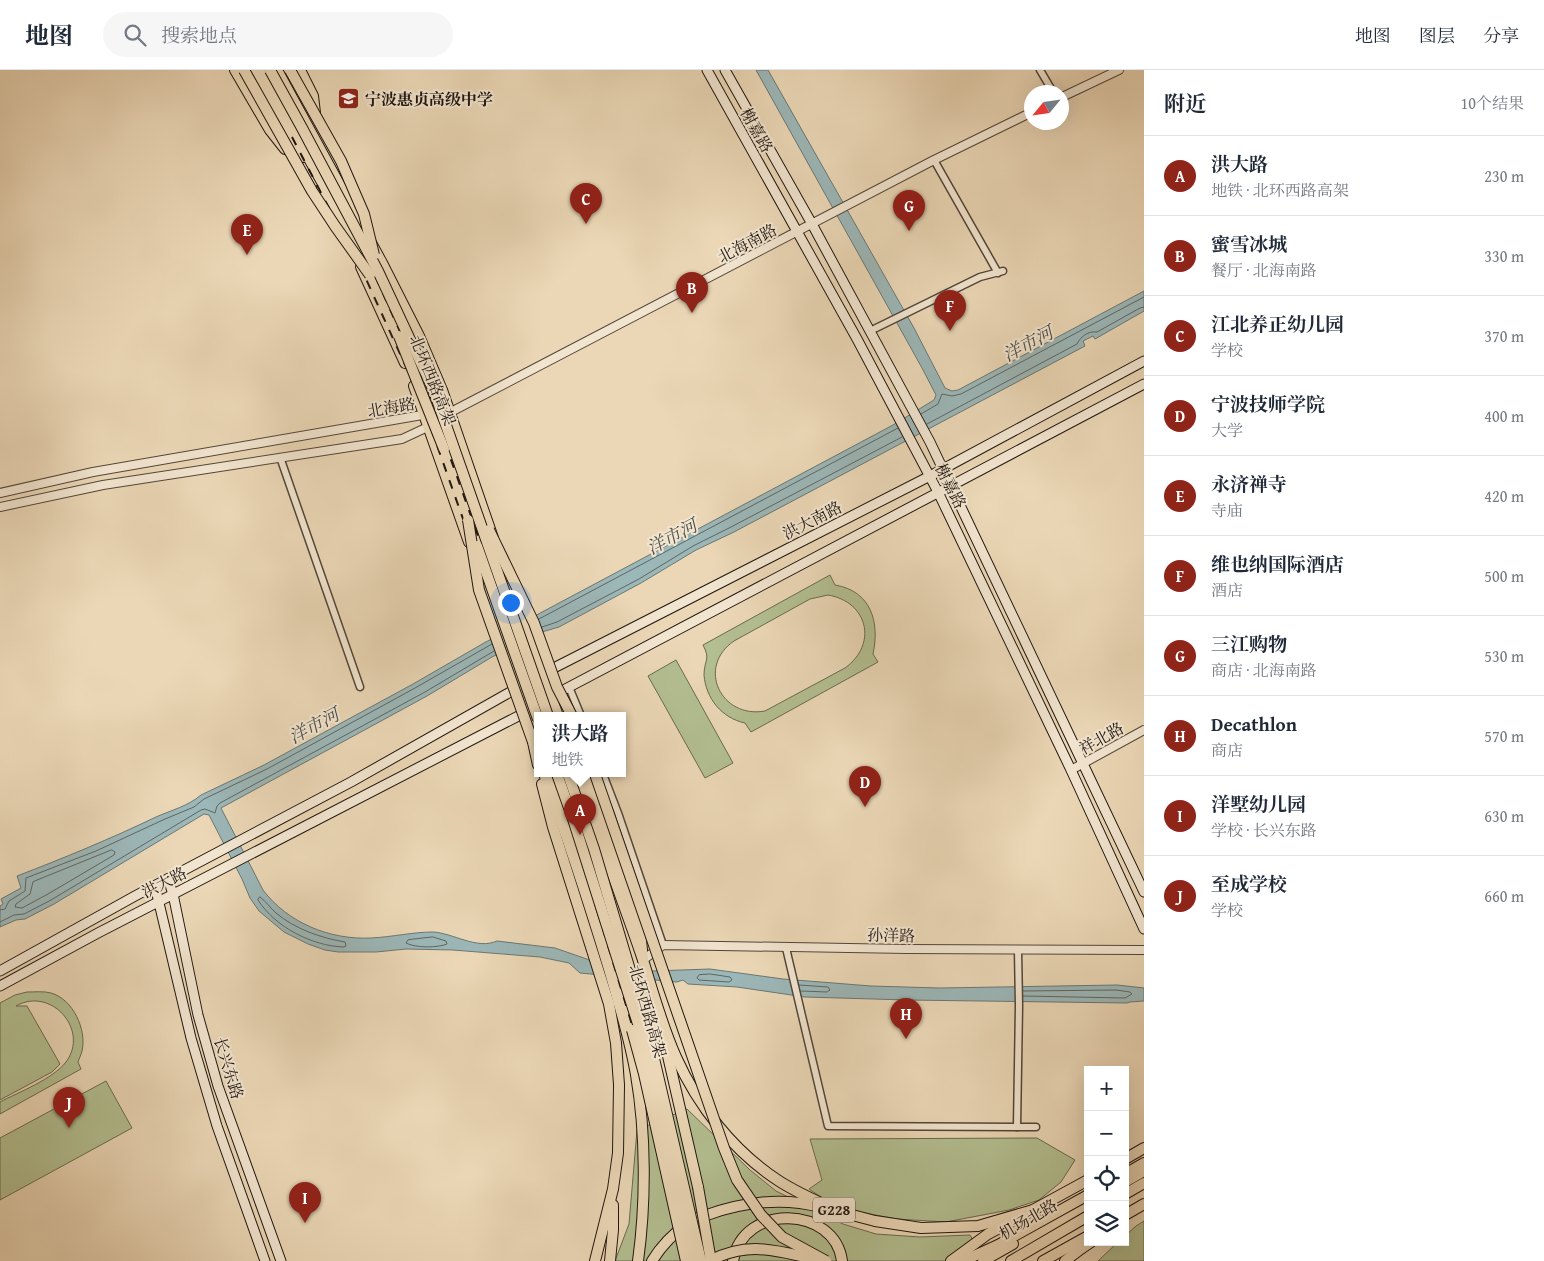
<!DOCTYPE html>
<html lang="zh">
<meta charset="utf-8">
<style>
body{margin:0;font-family:"Gentium Book Plus","Noto Serif SC",serif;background:#f6f6f7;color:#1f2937}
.controls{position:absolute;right:15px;bottom:15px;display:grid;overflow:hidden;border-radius:0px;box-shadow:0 5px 20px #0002}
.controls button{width:45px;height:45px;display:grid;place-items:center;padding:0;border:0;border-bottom:1px solid #e0e1e3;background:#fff;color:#1f2937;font:25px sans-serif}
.compass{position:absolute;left:1024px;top:15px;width:45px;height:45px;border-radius:50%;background:#fff;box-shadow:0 5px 20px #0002;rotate:241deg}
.you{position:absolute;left:510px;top:532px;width:18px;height:18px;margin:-12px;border:4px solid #fff;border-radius:50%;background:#1a73e8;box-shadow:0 0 0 8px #1a73e833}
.badge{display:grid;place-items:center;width:32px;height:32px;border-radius:50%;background:#8f2418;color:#fff;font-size:16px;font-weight:700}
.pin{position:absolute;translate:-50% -41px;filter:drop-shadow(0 1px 2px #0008)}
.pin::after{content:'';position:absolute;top:26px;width:18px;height:15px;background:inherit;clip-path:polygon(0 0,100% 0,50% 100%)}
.popup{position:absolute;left:534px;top:642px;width:92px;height:65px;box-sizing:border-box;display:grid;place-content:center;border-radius:0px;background:#fff;filter:drop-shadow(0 1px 4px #0005);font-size:16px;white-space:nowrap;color:#747a83}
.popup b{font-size:19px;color:#1f2937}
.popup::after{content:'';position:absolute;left:50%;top:100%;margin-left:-10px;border:10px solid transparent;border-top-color:#fff}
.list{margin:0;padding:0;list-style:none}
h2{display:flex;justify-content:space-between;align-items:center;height:65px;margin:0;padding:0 20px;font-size:21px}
h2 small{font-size:16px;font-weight:400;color:#747a83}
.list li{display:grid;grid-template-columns:32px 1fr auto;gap:15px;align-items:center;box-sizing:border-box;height:80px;padding:0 20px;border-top:1px solid #e0e1e3}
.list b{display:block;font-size:19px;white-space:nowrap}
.list p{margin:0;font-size:16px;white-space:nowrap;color:#747a83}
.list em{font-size:16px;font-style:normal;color:#747a83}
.icon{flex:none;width:28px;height:28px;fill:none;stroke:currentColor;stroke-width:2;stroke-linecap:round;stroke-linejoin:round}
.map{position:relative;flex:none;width:1144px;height:1191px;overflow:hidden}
header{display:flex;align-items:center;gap:30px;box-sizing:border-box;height:70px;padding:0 25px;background:#fff;border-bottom:1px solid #e0e1e3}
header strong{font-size:24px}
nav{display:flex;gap:28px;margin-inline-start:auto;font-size:18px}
.search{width:350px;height:45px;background:#f6f6f7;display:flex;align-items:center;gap:12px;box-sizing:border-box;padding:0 18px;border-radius:28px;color:#747a83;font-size:19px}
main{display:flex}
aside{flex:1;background:#fff}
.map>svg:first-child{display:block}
.green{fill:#b3bf91;stroke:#696a50;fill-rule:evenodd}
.water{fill:#9cb7b8;stroke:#6a7774}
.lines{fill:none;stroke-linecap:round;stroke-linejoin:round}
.shore{stroke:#5e6664;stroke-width:1}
.minor-casing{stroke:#524639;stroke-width:9}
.tertiary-casing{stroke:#524639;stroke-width:10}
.secondary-casing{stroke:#1f160f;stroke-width:11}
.primary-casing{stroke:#1f160f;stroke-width:12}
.trunk-casing{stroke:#1f160f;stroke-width:12}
.minor{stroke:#f2e5d0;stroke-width:6}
.tertiary{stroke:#f2e5d0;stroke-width:8}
.secondary{stroke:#f2e5d0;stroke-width:9}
.primary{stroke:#ebd7b6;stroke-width:10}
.trunk{stroke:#ebd7b6;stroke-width:10}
.rail{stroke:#1f160f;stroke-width:2;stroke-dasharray:9 9;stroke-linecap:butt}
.primary-bridge-casing{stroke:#1f160f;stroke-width:12;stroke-linecap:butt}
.trunk-bridge-casing{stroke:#1f160f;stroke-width:12;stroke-linecap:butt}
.primary-bridge{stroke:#ebd7b6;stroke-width:10}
.trunk-bridge{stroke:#ebd7b6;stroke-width:10}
.labels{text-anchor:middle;stroke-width:4;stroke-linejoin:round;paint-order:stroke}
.shield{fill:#f2e5d0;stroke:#5e5449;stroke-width:1}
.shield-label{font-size:15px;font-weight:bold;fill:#1f160f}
.poi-label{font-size:16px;font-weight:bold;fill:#1f160f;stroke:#f2e5d0;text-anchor:start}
.street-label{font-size:16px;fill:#1f160f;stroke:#f2e5d0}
.water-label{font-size:18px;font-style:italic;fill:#4b4e4a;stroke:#f2e5d0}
</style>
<header>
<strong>地图</strong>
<div class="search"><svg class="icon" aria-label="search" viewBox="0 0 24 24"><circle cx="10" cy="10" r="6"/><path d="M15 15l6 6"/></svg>搜索地点</div>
<nav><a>地图</a><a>图层</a><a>分享</a></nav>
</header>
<main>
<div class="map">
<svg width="1144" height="1191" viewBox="0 0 1144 1191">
<rect width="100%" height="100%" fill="#ebd7b6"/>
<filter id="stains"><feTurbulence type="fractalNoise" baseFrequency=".004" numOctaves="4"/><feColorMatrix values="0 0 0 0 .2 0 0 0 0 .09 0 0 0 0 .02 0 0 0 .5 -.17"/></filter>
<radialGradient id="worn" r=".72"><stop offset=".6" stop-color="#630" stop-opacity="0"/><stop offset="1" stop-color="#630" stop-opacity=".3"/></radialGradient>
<g class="green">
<path d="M830 505 835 515C871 521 880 552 873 584L878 592 751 662 745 653C722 648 706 629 704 605 704 590 711 590 703 575ZM828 525C868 532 878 574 845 598L765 641C721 649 696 597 734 571L810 529Z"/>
<path d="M676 590 733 693 705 708 648 606Z"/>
<path d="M27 922C35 922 44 921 51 923 73 929 87 960 82 981 81 985 79 989 78 992L81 999 0 1044V1032C19 1022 53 1009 66 992 90 960 51 916 16 936H27L60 994 52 1002 0 1030V933L15 925Z"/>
<path d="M106 1011 132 1058 0 1130V1068Z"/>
<path d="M687 1039 750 1100 776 1121 843 1154 876 1164 920 1167 970 1165 985 1191H615L629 1154 637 1060Z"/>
<path d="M1037 1068 1075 1090 1061 1112 1039 1130 1009 1140 946 1152 897 1149 854 1141 830 1133 809 1119 822 1110 810 1069Z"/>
<path d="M1144 1151V1191H1098L1118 1172H1125V1166L1136 1156Z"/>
</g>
<path class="water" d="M756 0H768L914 258 945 318 952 321 958 320 1144 221V241L1095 269 1093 266 1083 271 1085 276 734 462 696 480 641 513 559 557 542 562 492 587 427 626 221 738 263 820C288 853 330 870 371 868 392 867 413 862 433 862 453 863 477 880 497 871L555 878 604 895 653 901 710 899 783 909 871 916 940 918 1117 915 1144 918V931L1130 932 1127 933 907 930 805 927 737 917 688 914 683 910 677 912 580 903 569 893 540 887 453 880 406 879 376 882H338L325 880 308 874 284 862 259 841 250 828 242 809 209 745 204 744 54 834 25 849 16 850 0 857V836L3 834 1 829 21 818 17 806C64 788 110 769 156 747 172 740 188 736 201 725L264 695 413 614 484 573 893 355 934 330 936 325 922 298Z"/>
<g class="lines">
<g class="shore">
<path d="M921 344 938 334 942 324 952 326 961 324 1144 227"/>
<path d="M927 354 1077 274C1081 266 1088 261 1097 262L1140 238 1144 237"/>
<path d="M539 549 898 358"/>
<path d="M542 557 557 552 639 509 693 476 731 457 902 367"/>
<path d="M112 780 115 782 114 785 48 824 22 838 15 837 16 834 30 824 33 812Z"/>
<path d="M260 827C266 831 270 838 276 843 295 859 321 868 345 872L346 876 344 877C312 876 275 857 258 830Z"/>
<path d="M0 840 5 839 9 831 25 821 26 808 96 781 165 749 194 737 204 729 267 699 415 618 492 574"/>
<path d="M0 852 14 845 24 844 51 830 201 740 205 739 215 743 217 736 220 733 425 622 494 581"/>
<path d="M433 867 446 871 447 874C438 878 415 878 406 873L408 870Z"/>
<path d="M710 904 730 907 732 910 729 912 699 910 697 908 699 905Z"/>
<path d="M799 915 828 917 830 920 827 922 801 921"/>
<path d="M1023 921 1116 920 1130 922 1132 924 1125 928 1023 926"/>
</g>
<defs>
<g id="minor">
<path d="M1040 0 1053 22"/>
<path d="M934 90 998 203"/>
<path d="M870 261 980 207 1003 201"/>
<path d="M281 390 360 617"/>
<path d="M569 617 581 646"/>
<path d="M603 704 618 743 663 875"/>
<path d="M786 878 828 1056 1036 1057"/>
<path d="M1017 1057 1019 936 1018 880"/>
</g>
<g id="tertiary">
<path d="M1062 27 1119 0"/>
<path d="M447 344 934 90 1032 42"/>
<path d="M0 423 93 402 428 344"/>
<path d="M0 437 103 415 402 369 432 355"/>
<path d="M1071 700 1144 660"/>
<path d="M643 890 663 875 907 879 1144 880"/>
</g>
<g id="secondary">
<path d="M707 0 857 269 938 422 1071 700 1144 859"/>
<path d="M725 0 812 154 930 372 1144 822"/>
<path d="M554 625 1144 314"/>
<path d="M168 809 173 824 198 945 218 1016 281 1191"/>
<path d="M155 816 191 968 217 1056 265 1191"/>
<path d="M0 901 135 826 351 712 542 604 930 406 1144 291"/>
<path d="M0 916 98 863 528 641"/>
</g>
<g id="primary">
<path d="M251 0 303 87"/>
<path d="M277 0 382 193 419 266 442 320 493 468"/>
<path d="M300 0 313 26 315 43"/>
<path d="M321 120 341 158"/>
<path d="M361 197 405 293"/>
<path d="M414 316 469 472"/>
<path d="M479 500 538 663"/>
<path d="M506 503 558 646"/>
<path d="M551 704 593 829"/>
<path d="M577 704C598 766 622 828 643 890 653 922 662 956 676 987 698 1036 733 1081 779 1111 799 1124 821 1133 843 1143"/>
<path d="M602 857 632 960"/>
<path d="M665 973 698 1117"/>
<path d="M1125 1089 1144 1078"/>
<path d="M837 1141 875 1151 921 1158 978 1156 1033 1140 1088 1110"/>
<path d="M1082 1178 1091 1172"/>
<path d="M652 1191C661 1176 674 1163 689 1152 694 1149 701 1147 707 1145 742 1132 783 1127 820 1137"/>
</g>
<g id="trunk">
<path d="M235 0 270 60 285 79"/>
<path d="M259 0C308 87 359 173 399 266"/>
<path d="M444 379 468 450"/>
<path d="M533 672 538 695"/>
<path d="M544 704C568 768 589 833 609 899 619 934 630 969 636 1005 646 1063 646 1133 638 1191"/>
<path d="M586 704 626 819 641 870 643 890"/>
<path d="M542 714 553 757 609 934 616 973 619 1015 618 1083 613 1119 595 1191"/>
<path d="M1125 1104 1144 1093"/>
<path d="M1125 1112 1144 1101"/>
<path d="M1125 1124 1144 1113"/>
<path d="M1125 1145 1144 1134"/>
<path d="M610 1191 613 1160V1135"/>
<path d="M733 1191C743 1132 835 1136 842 1191"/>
<path d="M951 1191 988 1164 1033 1140"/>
<path d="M963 1191 998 1175 1088 1125"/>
<path d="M983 1191 1013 1174"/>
<path d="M1011 1191 1088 1146"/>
<path d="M1043 1191 1088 1166"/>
<path d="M1065 1191 1082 1178"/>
</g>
</defs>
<use href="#minor" class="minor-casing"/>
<use href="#tertiary" class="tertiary-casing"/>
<use href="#secondary" class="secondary-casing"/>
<use href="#primary" class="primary-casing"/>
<use href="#trunk" class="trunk-casing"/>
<use href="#minor" class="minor"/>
<use href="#tertiary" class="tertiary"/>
<use href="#secondary" class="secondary"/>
<use href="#primary" class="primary"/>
<use href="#trunk" class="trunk"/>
<g class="rail">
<path d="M300 63 374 203 428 325 542 646"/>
<path d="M292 67 366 209 421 330 538 661"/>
<path d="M553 704 575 767 633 958 682 1191"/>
<path d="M563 704 584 764 641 956 694 1191"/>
</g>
<defs>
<g id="primary-bridge">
<path d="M632 960 644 1004 686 1191"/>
<path d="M698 1117 711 1191"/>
</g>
<g id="trunk-bridge">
<path d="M244 0 312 121 335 156 370 205"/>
<path d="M270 0 302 58 378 201 434 321 548 646"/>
<path d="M290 0 341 91 364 144 374 185"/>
<path d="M399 266 444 379"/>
<path d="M468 450 479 520 533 672"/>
<path d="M489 460 534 553 557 617 572 646"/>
<path d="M477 476 538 649"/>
<path d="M557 704 573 749 639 957 692 1191"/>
<path d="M568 704 594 779 646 954 701 1191"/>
<path d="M595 704 724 1078 737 1110 761 1145 782 1167 826 1191"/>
<path d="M709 1191C748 1171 773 1180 814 1189"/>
</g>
</defs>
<use href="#primary-bridge" class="primary-bridge-casing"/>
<use href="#trunk-bridge" class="trunk-bridge-casing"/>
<use href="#primary-bridge" class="primary-bridge"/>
<use href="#trunk-bridge" class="trunk-bridge"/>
</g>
<defs>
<symbol id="school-square" viewBox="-11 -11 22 22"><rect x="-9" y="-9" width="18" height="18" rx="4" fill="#8f2418" stroke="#f2e5d0"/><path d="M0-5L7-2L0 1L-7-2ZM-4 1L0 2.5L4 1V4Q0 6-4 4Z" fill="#fff"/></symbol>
</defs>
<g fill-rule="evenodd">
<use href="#school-square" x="336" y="16" width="25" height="25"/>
</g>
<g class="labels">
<rect class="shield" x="813" y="1127.5" width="42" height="25" rx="4"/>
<g class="shield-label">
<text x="834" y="1145">G228</text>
</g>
<g class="poi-label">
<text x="365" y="35">宁波惠贞高级中学</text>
</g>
<g class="street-label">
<text transform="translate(757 60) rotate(61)" y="6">榭嘉路</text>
<text transform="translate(747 173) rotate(-28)" y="6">北海南路</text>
<text transform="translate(433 310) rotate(68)" y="6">北环西路高架</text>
<text transform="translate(391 337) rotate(-10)" y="6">北海路</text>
<text transform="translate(951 416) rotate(63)" y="6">榭嘉路</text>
<text transform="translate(812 450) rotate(-27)" y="6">洪大南路</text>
<text transform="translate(1101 668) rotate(-29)" y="6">祥北路</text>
<text transform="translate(164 812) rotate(-27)" y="6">洪大路</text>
<text transform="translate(891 865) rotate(1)" y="6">孙洋路</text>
<text transform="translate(648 941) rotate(74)" y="6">北环西路高架</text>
<text transform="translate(229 998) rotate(73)" y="6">长兴东路</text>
<text transform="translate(1028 1149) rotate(-30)" y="6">机场北路</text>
</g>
<g class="water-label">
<text transform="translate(1028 274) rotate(-28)" y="6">洋市河</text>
<text transform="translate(672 467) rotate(-28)" y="6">洋市河</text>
<text transform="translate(314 656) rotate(-28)" y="6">洋市河</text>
</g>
</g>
<rect width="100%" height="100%" filter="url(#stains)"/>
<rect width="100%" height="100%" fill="url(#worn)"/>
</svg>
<div class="controls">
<button>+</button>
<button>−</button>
<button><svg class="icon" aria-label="locate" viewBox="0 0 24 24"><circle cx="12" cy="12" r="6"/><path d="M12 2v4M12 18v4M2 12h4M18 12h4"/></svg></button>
<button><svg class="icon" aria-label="layers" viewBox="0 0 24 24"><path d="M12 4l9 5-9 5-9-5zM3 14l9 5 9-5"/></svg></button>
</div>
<svg class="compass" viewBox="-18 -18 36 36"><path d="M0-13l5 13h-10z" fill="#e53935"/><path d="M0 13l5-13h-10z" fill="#747a83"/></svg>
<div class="you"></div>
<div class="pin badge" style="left:580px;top:765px">A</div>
<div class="popup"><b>洪大路</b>地铁</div>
<div class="pin badge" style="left:692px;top:243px">B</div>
<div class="pin badge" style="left:586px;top:154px">C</div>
<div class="pin badge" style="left:865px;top:737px">D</div>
<div class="pin badge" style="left:247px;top:185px">E</div>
<div class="pin badge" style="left:950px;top:261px">F</div>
<div class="pin badge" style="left:909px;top:161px">G</div>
<div class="pin badge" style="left:906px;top:969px">H</div>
<div class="pin badge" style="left:305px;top:1153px">I</div>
<div class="pin badge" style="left:69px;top:1058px">J</div>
</div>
<aside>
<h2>附近<small>10个结果</small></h2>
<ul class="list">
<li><span class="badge">A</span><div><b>洪大路</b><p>地铁 · 北环西路高架</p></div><em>230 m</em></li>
<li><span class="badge">B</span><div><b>蜜雪冰城</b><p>餐厅 · 北海南路</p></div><em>330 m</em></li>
<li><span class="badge">C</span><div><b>江北养正幼儿园</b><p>学校</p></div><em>370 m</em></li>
<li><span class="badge">D</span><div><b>宁波技师学院</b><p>大学</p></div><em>400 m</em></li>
<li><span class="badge">E</span><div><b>永济禅寺</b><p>寺庙</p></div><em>420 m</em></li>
<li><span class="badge">F</span><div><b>维也纳国际酒店</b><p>酒店</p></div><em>500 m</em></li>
<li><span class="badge">G</span><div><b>三江购物</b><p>商店 · 北海南路</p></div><em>530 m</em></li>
<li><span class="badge">H</span><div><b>Decathlon</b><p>商店</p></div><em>570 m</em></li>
<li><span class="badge">I</span><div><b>洋墅幼儿园</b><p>学校 · 长兴东路</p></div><em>630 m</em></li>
<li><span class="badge">J</span><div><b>至成学校</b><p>学校</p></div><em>660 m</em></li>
</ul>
</aside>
</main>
